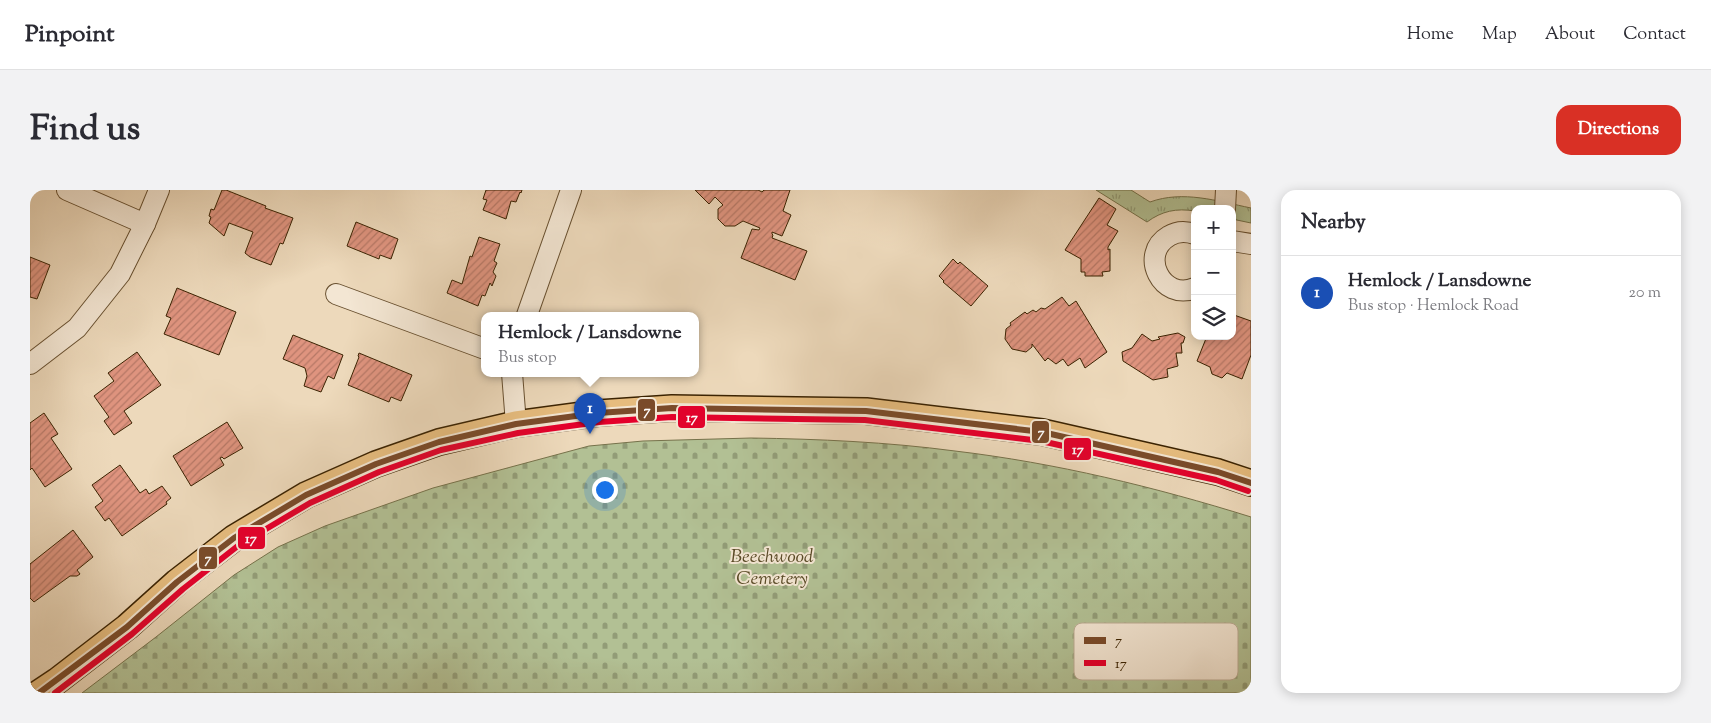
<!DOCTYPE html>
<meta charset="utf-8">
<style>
body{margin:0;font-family:"Sorts Mill Goudy",serif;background:#f2f2f3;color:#2b2b33}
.controls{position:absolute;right:15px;top:15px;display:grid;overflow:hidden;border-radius:10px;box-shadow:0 2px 12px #0003}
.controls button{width:45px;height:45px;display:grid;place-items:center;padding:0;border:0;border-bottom:1px solid #e1e1e2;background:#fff;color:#2b2b33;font:25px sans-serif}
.you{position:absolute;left:574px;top:299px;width:18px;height:18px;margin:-12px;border:4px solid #fff;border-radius:50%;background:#1a73e8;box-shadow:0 0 0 8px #1a73e833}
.badge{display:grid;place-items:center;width:32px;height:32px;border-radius:50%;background:#d93025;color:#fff;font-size:16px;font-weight:700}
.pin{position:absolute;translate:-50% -41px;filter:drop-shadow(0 1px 2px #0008)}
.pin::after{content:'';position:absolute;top:26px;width:18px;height:15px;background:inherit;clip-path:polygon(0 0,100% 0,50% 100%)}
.popup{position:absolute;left:451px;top:122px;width:218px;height:65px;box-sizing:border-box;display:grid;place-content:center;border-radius:10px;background:#fff;filter:drop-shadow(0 1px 4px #0005);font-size:16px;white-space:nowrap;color:#7c7c81}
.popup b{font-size:19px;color:#2b2b33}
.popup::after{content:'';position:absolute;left:50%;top:100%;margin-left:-10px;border:10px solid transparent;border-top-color:#fff}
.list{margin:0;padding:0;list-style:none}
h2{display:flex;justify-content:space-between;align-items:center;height:65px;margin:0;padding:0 20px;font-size:21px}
h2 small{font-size:16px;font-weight:400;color:#7c7c81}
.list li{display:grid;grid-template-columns:32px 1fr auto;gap:15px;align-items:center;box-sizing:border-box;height:75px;padding:0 20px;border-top:1px solid #e1e1e2}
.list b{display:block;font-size:19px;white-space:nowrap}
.list p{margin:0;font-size:16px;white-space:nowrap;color:#7c7c81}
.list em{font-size:16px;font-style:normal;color:#7c7c81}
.icon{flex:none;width:28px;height:28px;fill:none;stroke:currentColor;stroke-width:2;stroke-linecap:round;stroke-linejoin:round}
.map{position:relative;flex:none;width:1221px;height:503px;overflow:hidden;border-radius:15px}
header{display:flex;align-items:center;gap:30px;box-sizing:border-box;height:70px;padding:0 25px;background:#fff;border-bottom:1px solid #e1e1e2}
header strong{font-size:24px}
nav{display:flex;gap:28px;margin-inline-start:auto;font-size:18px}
.intro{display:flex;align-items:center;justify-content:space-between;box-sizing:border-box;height:120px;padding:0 30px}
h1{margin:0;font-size:35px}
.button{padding:12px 22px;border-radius:15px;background:#d93025;color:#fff;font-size:18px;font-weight:700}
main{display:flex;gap:30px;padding:0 30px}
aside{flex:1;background:#fff;border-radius:15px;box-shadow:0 2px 12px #0003}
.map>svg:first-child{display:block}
.cemetery{fill:url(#cemetery-stones);stroke:#76724b}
.park{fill:url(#park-tufts);stroke:#76724b}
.building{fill:url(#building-hatch);stroke:#3b2302}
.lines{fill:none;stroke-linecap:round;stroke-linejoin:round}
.minor-casing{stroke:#685030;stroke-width:22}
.major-casing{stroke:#3b2302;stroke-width:28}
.minor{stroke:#f3e6d3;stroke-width:20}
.major{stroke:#e6bc7e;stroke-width:25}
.bus-1-casing{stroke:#f3e6d3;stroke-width:10}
.bus-2-casing{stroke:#f3e6d3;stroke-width:10}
.bus-1{stroke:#7a4b2a;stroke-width:6}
.bus-2{stroke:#e4002b;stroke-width:6}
.labels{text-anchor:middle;stroke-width:4;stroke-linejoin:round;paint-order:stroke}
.park-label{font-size:19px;font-style:italic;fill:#594a26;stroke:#f3e6d3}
.key{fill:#f3e6d3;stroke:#bcac94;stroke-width:1}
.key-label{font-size:14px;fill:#3b2302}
.line-badge{stroke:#f3e6d3;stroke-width:2}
.badge-label{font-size:14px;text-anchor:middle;font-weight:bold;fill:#fff}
</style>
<header>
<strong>Pinpoint</strong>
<nav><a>Home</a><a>Map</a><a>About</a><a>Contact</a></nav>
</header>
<div class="intro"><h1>Find us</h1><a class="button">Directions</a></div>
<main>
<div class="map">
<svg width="1221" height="503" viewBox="0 0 1221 503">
<defs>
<pattern id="cemetery-stones" width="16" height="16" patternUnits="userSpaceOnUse" patternTransform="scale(1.25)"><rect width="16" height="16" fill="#b2c094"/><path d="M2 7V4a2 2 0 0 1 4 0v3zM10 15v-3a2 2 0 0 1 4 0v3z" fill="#929c77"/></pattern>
<pattern id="park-tufts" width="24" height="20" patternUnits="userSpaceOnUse" patternTransform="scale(1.25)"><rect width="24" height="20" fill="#b2c094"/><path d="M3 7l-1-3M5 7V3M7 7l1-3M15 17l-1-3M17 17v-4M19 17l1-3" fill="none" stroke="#929c77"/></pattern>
<pattern id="building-hatch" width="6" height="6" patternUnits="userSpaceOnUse" patternTransform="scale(1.25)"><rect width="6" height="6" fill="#df947f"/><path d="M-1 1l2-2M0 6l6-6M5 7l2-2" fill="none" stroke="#b67866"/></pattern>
</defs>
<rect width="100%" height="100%" fill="#edd9bb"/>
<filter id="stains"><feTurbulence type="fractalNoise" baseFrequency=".004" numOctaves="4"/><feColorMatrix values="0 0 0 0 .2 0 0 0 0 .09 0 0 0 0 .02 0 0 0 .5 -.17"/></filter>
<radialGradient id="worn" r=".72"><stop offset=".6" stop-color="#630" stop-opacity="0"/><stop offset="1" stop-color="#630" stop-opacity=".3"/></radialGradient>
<path class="cemetery" d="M721 248C789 249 857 252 925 261 1026 273 1125 297 1221 327V503H52L126 447 204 385 248 357 295 336 403 298 559 256 613 251Z"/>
<path class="park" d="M1066 0H1101L1120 12C1153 0 1187 11 1221 18V33L1202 29V19H1165V21C1146 18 1132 21 1117 32Z"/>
<g class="building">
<path d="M192 0H196L236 16 235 18 263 28 253 54 250 53 241 75 220 67 215 63 223 42 199 33 194 46 179 33 181 27 179 26 181 19 184 20Z"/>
<path d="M456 0H492L491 3 490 2 486 12 481 11 476 29 453 20 457 10 453 9Z"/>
<path d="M665 0H728L732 2 734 0H760L753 21 761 25 752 46 742 42V44L743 45 742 48 777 61 765 90 711 68 722 39 729 40 730 38 713 31 705 36H695L688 29V19L693 15 685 7 679 14Z"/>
<path d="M1069 8 1086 19 1077 35 1088 41 1078 57V60L1080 59V81L1072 82 1073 86H1055V82H1051V69L1035 60Z"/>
<path d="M326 32 368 49 361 69 350 65 349 69 317 56Z"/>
<path d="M449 47 470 54 464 71 467 73 463 82 466 86 462 96 460 93 455 106 452 105 448 116 417 103 422 90 432 94 440 66 442 67Z"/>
<path d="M0 67 20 75 7 109 0 107Z"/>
<path d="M923 69 928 74 930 72 958 96 941 116 913 92 914 91 909 86Z"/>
<path d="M147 98 206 122 189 165 134 144 141 128 136 126Z"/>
<path d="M1032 107 1039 116 1046 111 1077 162 1055 178 1050 168 1038 176 1033 169 1026 174 1018 168 1015 171 1002 154V157L996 162 982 159 975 149 976 139 981 135 980 133 995 122 997 124 1003 120 1006 122 1011 118 1015 119Z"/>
<path d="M1204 125 1221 131V165L1212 189 1197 183 1192 188 1182 184 1180 177 1167 171 1177 146H1202V131Z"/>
<path d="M1148 143 1155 147 1153 153H1151L1152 163H1146L1148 176 1137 179 1138 187 1123 190 1093 171 1092 162 1102 158 1112 144 1122 151 1130 149 1128 147Z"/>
<path d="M263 145 313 165 304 189 298 186 291 202 274 196 277 186 275 178 253 169Z"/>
<path d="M107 162 131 195 94 221 102 233 84 245 74 231 79 227 64 206 84 191 78 183Z"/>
<path d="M329 163 382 185 371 211 361 207 359 212 318 195 329 167 328 166Z"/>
<path d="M14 223 28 244 21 248 42 279 15 297 2 278 0 280V233Z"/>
<path d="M197 232 213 258 194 269 192 267 190 268 194 275 161 296 143 266Z"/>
<path d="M90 275 110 303 116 299 119 304 132 296 141 308 136 312 137 314 92 346 79 328 75 331 65 317 73 311 62 295Z"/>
<path d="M43 340 63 367 47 380 50 384 47 386H40L4 412 0 408V374Z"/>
</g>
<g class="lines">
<defs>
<g id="minor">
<path d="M37 0 115 34"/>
<path d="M1195 19 1196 0"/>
<path d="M1165 44C1156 41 1147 41 1139 46 1108 64 1132 112 1165 98"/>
<path d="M1202 51 1221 54"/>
<path d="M306 104 455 159"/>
<path d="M497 125 541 0"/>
<path d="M0 174 47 138 90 84 115 34 129 0"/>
<path d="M482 183 486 234"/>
</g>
<path id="major" d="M9 503 27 491 97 437 147 392 204 348 276 305 346 274 409 252 486 234 568 223 642 218 836 221 1012 242 1188 282 1221 293"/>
</defs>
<use href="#minor" class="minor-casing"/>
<use href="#major" class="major-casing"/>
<use href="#minor" class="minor"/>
<use href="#major" class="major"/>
<defs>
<path id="bus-1" d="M9 503 97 437 147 392 204 348 276 305 346 274 409 252 486 234 568 223 642 218 836 221 1012 242 1188 282 1221 293"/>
<path id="bus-2" d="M25 503 102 444 153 399 209 355 280 313 349 282 411 260 488 243 569 232 642 227 835 230 1011 251 1186 290 1218 301"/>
</defs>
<use href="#bus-1" class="bus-1-casing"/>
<use href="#bus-2" class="bus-2-casing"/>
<use href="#bus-1" class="bus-1"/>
<use href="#bus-2" class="bus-2"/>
</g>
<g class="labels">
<g class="park-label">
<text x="742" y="372">Beechwood<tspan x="742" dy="22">Cemetery</tspan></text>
</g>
</g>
<rect x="1044" y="433" width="164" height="57" rx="8" class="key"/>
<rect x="1054" y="447" width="22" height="7" fill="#7a4b2a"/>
<rect x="1054" y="470" width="22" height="6" fill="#e4002b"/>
<g class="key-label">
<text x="1085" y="455">7</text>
<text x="1085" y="478">17</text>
</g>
<g class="line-badge">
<rect x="607" y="208" width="19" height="24" rx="5" fill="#7a4b2a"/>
<rect x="647" y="215" width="29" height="24" rx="5" fill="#e4002b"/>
<rect x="1001" y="230" width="19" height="24" rx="5" fill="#7a4b2a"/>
<rect x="1033" y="247" width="29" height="24" rx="5" fill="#e4002b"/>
<rect x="207" y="336" width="29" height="24" rx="5" fill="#e4002b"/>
<rect x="168" y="356" width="20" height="24" rx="5" fill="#7a4b2a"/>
</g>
<g class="badge-label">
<text x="617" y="225">7</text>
<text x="662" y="232">17</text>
<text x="1011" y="247">7</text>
<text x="1048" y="264">17</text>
<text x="221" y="353">17</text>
<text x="178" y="373">7</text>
</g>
<rect width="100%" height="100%" filter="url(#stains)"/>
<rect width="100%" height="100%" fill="url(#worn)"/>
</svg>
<div class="controls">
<button>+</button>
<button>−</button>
<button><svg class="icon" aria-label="layers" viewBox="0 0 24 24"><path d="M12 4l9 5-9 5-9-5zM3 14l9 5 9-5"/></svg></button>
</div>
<div class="you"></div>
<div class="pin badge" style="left:560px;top:244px;background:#1a4fb4">1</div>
<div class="popup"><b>Hemlock / Lansdowne</b>Bus stop</div>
</div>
<aside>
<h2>Nearby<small></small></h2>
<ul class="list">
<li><span class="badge" style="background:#1a4fb4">1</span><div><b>Hemlock / Lansdowne</b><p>Bus stop · Hemlock Road</p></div><em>20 m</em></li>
</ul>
</aside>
</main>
